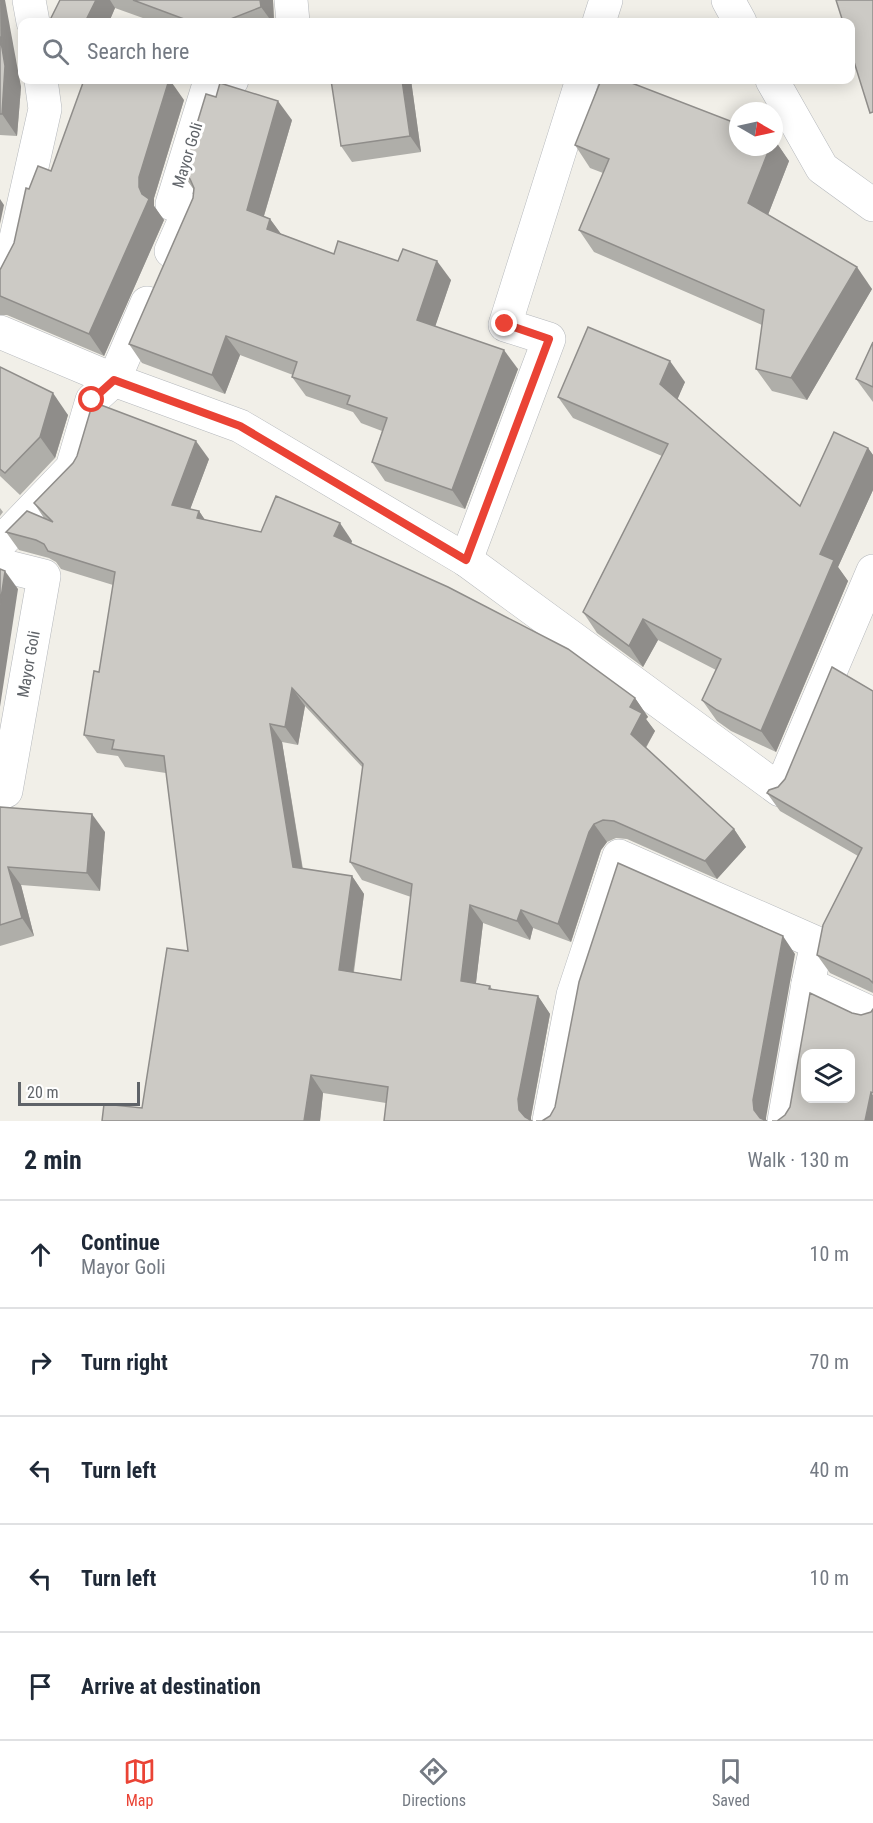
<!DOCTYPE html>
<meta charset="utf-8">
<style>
body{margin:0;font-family:"Roboto Condensed",sans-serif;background:#f6f6f7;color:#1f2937}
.controls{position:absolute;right:18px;bottom:18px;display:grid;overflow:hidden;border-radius:12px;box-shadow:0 3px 15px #0003}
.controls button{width:54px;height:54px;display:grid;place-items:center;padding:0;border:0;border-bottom:2px solid #e0e1e3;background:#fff;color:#1f2937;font:30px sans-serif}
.compass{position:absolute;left:729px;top:102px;width:54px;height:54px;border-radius:50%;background:#fff;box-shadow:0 3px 15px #0003;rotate:99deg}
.scale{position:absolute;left:18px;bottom:15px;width:122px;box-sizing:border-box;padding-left:6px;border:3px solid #5f6368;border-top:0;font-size:16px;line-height:21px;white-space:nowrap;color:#5f6368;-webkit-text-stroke:4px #fff;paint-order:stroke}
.stop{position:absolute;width:18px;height:18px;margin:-14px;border:4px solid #ea4335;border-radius:50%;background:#fff}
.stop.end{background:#ea4335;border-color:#fff;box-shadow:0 2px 6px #0008}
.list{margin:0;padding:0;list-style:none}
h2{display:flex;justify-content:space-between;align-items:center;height:78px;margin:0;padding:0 24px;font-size:26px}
h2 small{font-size:20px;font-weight:400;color:#747a83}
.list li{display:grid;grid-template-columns:39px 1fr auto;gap:18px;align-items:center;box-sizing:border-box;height:108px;padding:0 24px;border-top:2px solid #e0e1e3}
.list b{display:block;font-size:22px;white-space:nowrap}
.list p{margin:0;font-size:20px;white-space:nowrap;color:#747a83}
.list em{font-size:20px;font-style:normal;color:#747a83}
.icon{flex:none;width:33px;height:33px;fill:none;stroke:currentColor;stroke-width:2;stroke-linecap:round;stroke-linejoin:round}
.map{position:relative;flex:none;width:873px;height:1121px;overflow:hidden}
.search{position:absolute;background:#fff;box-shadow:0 3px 15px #0003;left:18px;right:18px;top:18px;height:66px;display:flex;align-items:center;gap:15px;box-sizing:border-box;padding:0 21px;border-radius:12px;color:#747a83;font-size:22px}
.sheet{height:618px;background:#fff}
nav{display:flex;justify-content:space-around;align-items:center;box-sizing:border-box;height:84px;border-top:2px solid #e0e1e3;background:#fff;font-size:16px;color:#747a83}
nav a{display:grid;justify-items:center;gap:3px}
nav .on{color:#ea4335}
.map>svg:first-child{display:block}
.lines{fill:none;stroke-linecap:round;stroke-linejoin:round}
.minor-casing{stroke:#b5b8bc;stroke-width:34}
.minor{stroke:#fff;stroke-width:33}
.wall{fill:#afaea9;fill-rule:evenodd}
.shaded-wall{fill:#8f8d8a}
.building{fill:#cccac5;stroke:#8f8d8a;stroke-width:1.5;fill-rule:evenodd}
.route{stroke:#ea4335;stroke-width:8}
.labels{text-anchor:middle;stroke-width:6;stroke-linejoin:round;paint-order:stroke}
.street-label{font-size:16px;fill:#5f6368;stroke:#fff}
</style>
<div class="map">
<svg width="873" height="1121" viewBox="0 0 873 1121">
<rect width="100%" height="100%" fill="#f1efe8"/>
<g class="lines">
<defs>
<g id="minor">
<path d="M29 0 33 22"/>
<path d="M291 0 293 22"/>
<path d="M728 0 740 22"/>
<path d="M599 22 606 0"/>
<path d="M772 80 822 168 873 205"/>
<path d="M171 251 189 210 172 204 209 84 232 80"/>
<path d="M0 282 11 260 45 109 41 80"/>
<path d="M0 332 114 380 240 426 466 560 780 790 873 571"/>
<path d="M0 543 72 468 92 400 114 380 147 303"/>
<path d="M466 560 549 339 505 325 582 80"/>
<path d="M0 565 44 576 6 791 0 790"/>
<path d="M549 1121 573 995 619 856 817 943 808 984 873 1014"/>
<path d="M784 1121 808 984"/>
</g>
</defs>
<use href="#minor" class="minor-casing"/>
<use href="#minor" class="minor"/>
</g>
<g class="wall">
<path d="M0 0 21 87 17 136 0 135Z"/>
<path d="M60 0H273L274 22H154L115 8 109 22H49Z"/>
<path d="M411 80 421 152 352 162 341 146Z"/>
<path d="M184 100 154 198V206L164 220 104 356 7 315H0V270L14 243 29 189 51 171Z"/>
<path d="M292 120 264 216 270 219 281 234 334 254 451 280 435 326 518 369 465 509 385 481 372 462 382 431 361 423 353 412 306 396 292 377 293 375 240 355 225 394 142 363 129 344 193 198 194 190 182 173Z"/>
<path d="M774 139 789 161 768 215 872 289 807 400 772 391 756 369 762 325 594 252 579 230 603 173 590 168 575 145 774 147Z"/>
<path d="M873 342V402L856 379Z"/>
<path d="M0 367 68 415 55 458 20 495 0 476Z"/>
<path d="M685 382 677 399 800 506 868 448 873 455V490L838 567 848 581 776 752 731 731 717 721 702 700 716 670 658 640 643 667 597 633 583 612 662 456 573 418 558 397Z"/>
<path d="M209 459 190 509 199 511 205 520 261 532 352 541 351 544 635 698 648 717 646 719 655 731 646 748 734 829 746 847 717 879 627 839 616 838 607 842 601 850 571 942 533 928 530 940 483 923 476 983 490 986 492 989 538 996 550 1014 531 1117 386 1103 323 1093 320 1121H102L142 1108 188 951 166 773 125 767 118 756 97 753 84 735 99 672 113 585 61 569 56 562 49 558 19 550 6 532 44 518 34 503ZM305 706 363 768 350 862 362 880 411 897 401 980 354 972 364 894 352 876 303 869 282 742 298 745Z"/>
<path d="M0 508 3 512 0 516Z"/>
<path d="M873 691V993L830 973 817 955 858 856 780 811 767 793 778 787Z"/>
<path d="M0 807 105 832 100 891 21 885 34 936 0 946Z"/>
</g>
<g class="shaded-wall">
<path d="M0 0H5L21 87 17 136 2 114Z"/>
<path d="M96 0H110L115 8 109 22H85Z"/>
<path d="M260 0H273L274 22H272L261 7Z"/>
<path d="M169 80H170L184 100 154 198V206L164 220 104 356 89 334 142 194 139 187V177Z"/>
<path d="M402 80H411L421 152 410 136Z"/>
<path d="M278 101 292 120 260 229 247 210Z"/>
<path d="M774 139 789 161 764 225 748 203 770 147H774Z"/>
<path d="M0 199 4 205 0 224Z"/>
<path d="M270 219 284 238 267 229Z"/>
<path d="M437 261 451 280 431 339 417 320Z"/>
<path d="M857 267 872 289 807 400 791 378Z"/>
<path d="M226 336 240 355 225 394 212 375Z"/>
<path d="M504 350 518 369 465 509 452 490Z"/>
<path d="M670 361 685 382 675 405 660 384Z"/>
<path d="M53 393 68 415 55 458 40 437Z"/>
<path d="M196 441 209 459 185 523 172 505Z"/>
<path d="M868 448 873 455V490L838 567 848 581 776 752 761 731 820 554Z"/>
<path d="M199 511 211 529 197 518Z"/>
<path d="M340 523 352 541 347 554 334 536Z"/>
<path d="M5 571 18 589 0 707V605Z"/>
<path d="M643 619 658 640 643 667 629 646Z"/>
<path d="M292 688 305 706 298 745 285 727Z"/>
<path d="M635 698 648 717 646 719 655 731 643 752 631 734 630 707Z"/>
<path d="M270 724 282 742 305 885 293 867Z"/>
<path d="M92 814 105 832 100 891 87 873Z"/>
<path d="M594 824 607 842 601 850 571 942 558 924 589 832Z"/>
<path d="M734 829 746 847 717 879 705 861Z"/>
<path d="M8 867 21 885 34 936 22 918Z"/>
<path d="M352 876 364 894 351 988 339 970Z"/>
<path d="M470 905 483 923 474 999 461 981Z"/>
<path d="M521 910 533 928 530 940 517 921Z"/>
<path d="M783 936 795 954 766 1118V1121H762L754 1110 753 1100Z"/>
<path d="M538 996 550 1014 531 1117V1121H527L519 1110 518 1099Z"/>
<path d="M311 1075 323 1093 320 1121H304Z"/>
<path d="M871 1092 873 1095V1121H865Z"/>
</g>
<g class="building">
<path d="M60 0H96L85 22H49Z"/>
<path d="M133 0H260L261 7 223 22H192Z"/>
<path d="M836 0H873V112L870 113 850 49V22H843Z"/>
<path d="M0 36 5 66 2 114H0Z"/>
<path d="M84 80H169L139 177V187L142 194 149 199 89 334 0 296V270L14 243 26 188 29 189 38 166 51 171Z"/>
<path d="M331 80H402L410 136 341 146Z"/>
<path d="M601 80H624L738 124V147H770L748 203 857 267 791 378 756 369 764 310 579 230 609 159 575 145Z"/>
<path d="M220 83 278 101 247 210 270 219 267 229 334 254 338 241 398 261 403 249 437 261 417 320 504 350 452 490 372 462 387 418 347 404 350 396 292 377 297 362 226 336 212 375 129 344 193 198 194 188 190 179 182 173 206 94 216 97Z"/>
<path d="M588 327 670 361 660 384 800 506 834 432 868 448 820 554 834 560 761 731 717 710 702 700 721 659 643 619 629 646 583 612 668 444 558 397Z"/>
<path d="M873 342V387L856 379Z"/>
<path d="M0 367 53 393 40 437 5 473 0 469Z"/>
<path d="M93 402 196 441 172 505 199 511 197 518 261 532 276 496 340 523 334 536 448 587 568 649 635 698 630 707 642 713 631 734 734 829 705 861 614 821 603 820 594 824 589 832 558 924 521 910 517 921 470 905 461 981 490 986 489 989 538 996 518 1099 519 1110 525 1117 532 1121H384L388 1087 311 1075 304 1121H102L104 1104 142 1108 167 948 188 951 164 756 112 749 114 740 84 735 94 671 99 672 115 572 48 551 44 544 36 540 6 532 27 511 53 522 34 503 73 463 77 456ZM292 688 363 764 350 862 412 884 401 980 339 970 352 876 293 867 270 724 285 727Z"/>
<path d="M0 569 5 571 0 605Z"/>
<path d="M832 667 873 691V983L869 979 817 955 823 925 862 848 767 793 769 790 778 787 785 779Z"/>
<path d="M0 807 92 814 87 873 8 867 22 918 0 925Z"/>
<path d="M618 863 783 936 753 1100 754 1110 760 1118 767 1121H536H542L550 1116 555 1107 579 982Z"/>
<path d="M810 993 852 1013 861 1015 871 1012 873 1009V1093L871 1092 865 1121H772H777L785 1115 790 1107ZM806 1053H850V1098H806Z"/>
</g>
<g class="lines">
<path class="route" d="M92 400 114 380 240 426 466 560 549 339 505 324"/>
</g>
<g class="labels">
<g class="street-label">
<text transform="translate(187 155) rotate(-73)" y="6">Mayor Goli</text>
<text transform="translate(28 664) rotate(-80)" y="6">Mayor Goli</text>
</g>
</g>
</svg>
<div class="controls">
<button><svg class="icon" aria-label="layers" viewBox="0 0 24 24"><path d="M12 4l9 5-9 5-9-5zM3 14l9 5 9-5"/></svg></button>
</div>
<svg class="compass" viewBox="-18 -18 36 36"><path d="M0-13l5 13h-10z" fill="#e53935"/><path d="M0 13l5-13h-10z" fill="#747a83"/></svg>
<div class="scale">20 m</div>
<div class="stop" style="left:92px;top:400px"></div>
<div class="stop end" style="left:505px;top:324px"></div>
<div class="search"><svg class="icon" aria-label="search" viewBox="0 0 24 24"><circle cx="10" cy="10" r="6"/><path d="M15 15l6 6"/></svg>Search here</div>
</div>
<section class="sheet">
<h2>2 min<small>Walk · 130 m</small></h2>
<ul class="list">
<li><svg class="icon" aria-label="ahead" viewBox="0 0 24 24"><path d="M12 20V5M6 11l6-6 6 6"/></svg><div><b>Continue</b><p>Mayor Goli</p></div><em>10 m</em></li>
<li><svg class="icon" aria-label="right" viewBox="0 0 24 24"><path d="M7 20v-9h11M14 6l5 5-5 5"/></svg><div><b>Turn right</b></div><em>70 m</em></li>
<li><svg class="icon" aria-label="left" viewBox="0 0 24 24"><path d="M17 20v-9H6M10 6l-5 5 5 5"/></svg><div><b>Turn left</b></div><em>40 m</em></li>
<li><svg class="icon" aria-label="left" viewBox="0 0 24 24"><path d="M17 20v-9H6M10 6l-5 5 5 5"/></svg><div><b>Turn left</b></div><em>10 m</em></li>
<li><svg class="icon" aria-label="arrive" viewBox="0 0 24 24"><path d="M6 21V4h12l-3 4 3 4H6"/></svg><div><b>Arrive at destination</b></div></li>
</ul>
</section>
<nav>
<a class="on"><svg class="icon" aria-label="map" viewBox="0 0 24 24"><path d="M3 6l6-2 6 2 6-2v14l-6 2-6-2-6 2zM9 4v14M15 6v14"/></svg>Map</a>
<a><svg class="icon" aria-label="directions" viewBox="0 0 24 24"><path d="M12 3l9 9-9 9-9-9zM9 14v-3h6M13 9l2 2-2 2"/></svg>Directions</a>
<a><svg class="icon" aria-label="saved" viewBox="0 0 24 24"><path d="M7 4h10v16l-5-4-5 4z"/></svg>Saved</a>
</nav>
